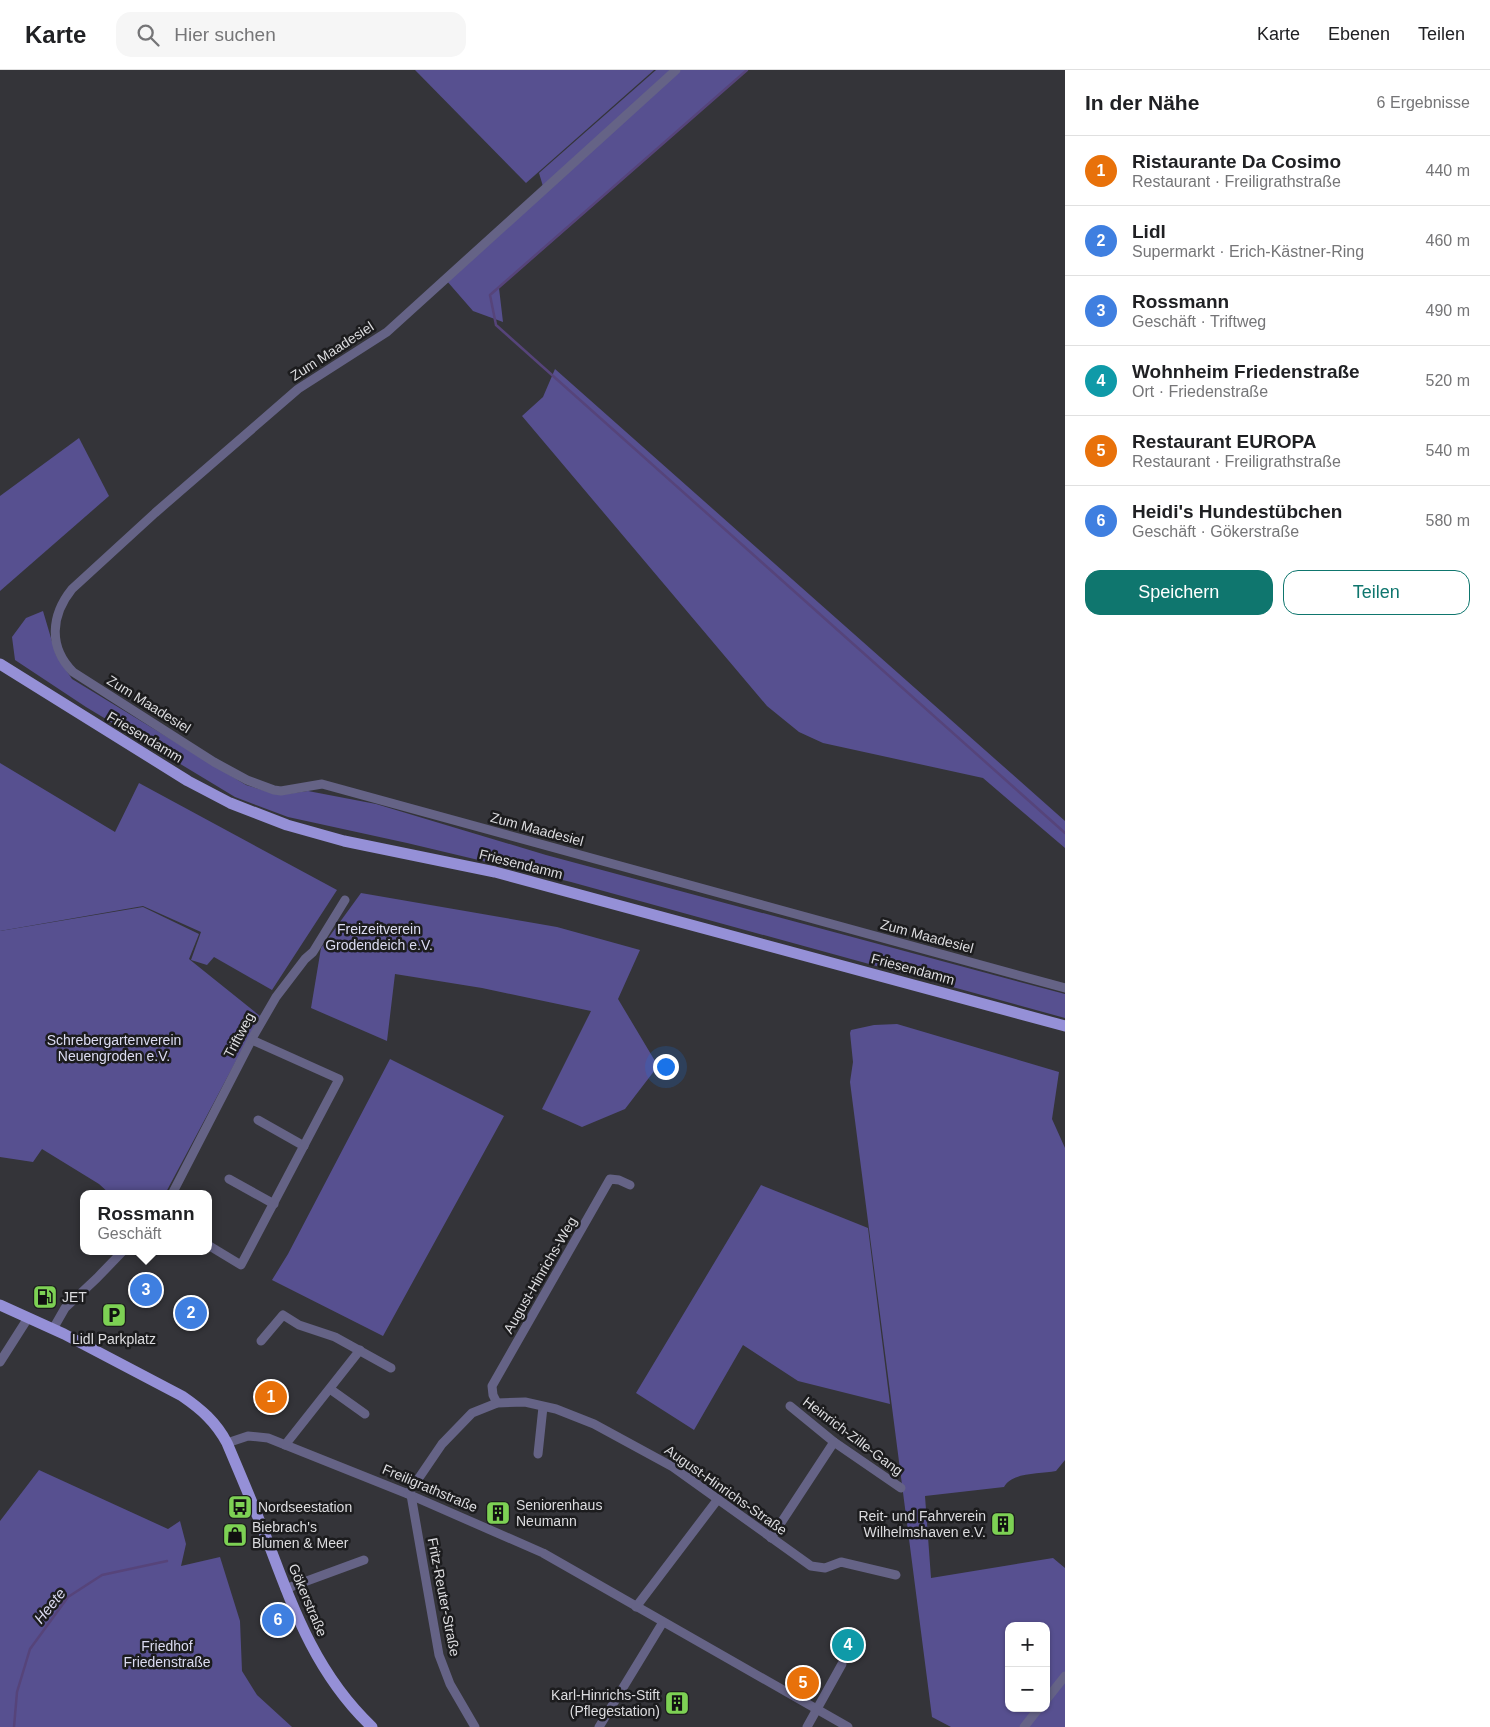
<!DOCTYPE html>
<html lang="de">
<meta charset="utf-8">
<style>
body{margin:0;font-family:Arial,sans-serif;background:#f6f6f6;color:#202124}
.controls{position:absolute;right:15px;bottom:15px;display:grid;overflow:hidden;border-radius:10px;box-shadow:0 1px 4px #0004}
.controls button{width:45px;height:45px;display:grid;place-items:center;padding:0;border:0;border-bottom:1px solid #e0e0e0;background:#fff;color:#202124;font:25px sans-serif}
.you{position:absolute;left:665px;top:996px;width:18px;height:18px;margin:-12px;border:4px solid #fff;border-radius:50%;background:#1a73e8;box-shadow:0 0 0 8px #1a73e833}
.badge{display:grid;place-items:center;width:32px;height:32px;border-radius:50%;background:#0f766e;color:#fff;font-size:16px;font-weight:700}
.pin{position:absolute;translate:-50% -50%;border:2px solid #fff;box-shadow:0 1px 5px #0006}
.popup{position:absolute;left:80px;top:1120px;width:132px;height:65px;box-sizing:border-box;display:grid;place-content:center;border-radius:10px;background:#fff;filter:drop-shadow(0 1px 4px #0005);font-size:16px;white-space:nowrap;color:#757577}
.popup b{font-size:19px;color:#202124}
.popup::after{content:'';position:absolute;left:50%;top:100%;margin-left:-10px;border:10px solid transparent;border-top-color:#fff}
.list{margin:0;padding:0;list-style:none}
h2{display:flex;justify-content:space-between;align-items:center;height:65px;margin:0;padding:0 20px;font-size:21px}
h2 small{font-size:16px;font-weight:400;color:#757577}
.list li{display:grid;grid-template-columns:32px 1fr auto;gap:15px;align-items:center;box-sizing:border-box;height:70px;padding:0 20px;border-top:1px solid #e0e0e0}
.list b{display:block;font-size:19px;white-space:nowrap}
.list p{margin:0;font-size:16px;white-space:nowrap;color:#757577}
.list em{font-size:16px;font-style:normal;color:#757577}
.actions{display:flex;gap:10px;padding:15px 20px}
.actions a{flex:1;padding:11px 0;border:1px solid #0f766e;border-radius:15px;text-align:center;font-size:18px;color:#0f766e}
.actions .main{background:#0f766e;color:#fff}
.icon{flex:none;width:28px;height:28px;fill:none;stroke:currentColor;stroke-width:2;stroke-linecap:round;stroke-linejoin:round}
.map{position:relative;flex:none;width:1065px;height:1657px;overflow:hidden}
header{display:flex;align-items:center;gap:30px;box-sizing:border-box;height:70px;padding:0 25px;background:#fff;border-bottom:1px solid #e0e0e0}
header strong{font-size:24px}
nav{display:flex;gap:28px;margin-inline-start:auto;font-size:18px}
.search{width:350px;height:45px;background:#f6f6f6;display:flex;align-items:center;gap:12px;box-sizing:border-box;padding:0 18px;border-radius:15px;color:#757577;font-size:19px}
main{display:flex}
aside{flex:1;background:#fff}
.map>svg:first-child{display:block}
.green{fill:#575090;fill-rule:evenodd}
.lines{fill:none;stroke-linecap:round;stroke-linejoin:round}
.stream{stroke:#56447a;stroke-width:2.5}
.minor{stroke:#656386;stroke-width:9}
.major{stroke:#9590d7;stroke-width:11}
.labels{text-anchor:middle;stroke-width:5;stroke-linejoin:round;paint-order:stroke}
.street-label{font-size:14px;fill:#dcdcdf;stroke:#1c1c1e}
.park-label{font-size:14px;fill:#dcdcf2;stroke:#1c1c1e}
.poi-label{font-size:14px;fill:#dcdcdf;stroke:#1c1c1e;text-anchor:start}
.water-label{font-size:15px;font-style:italic;fill:#dad9ef;stroke:#1c1c1e}
</style>
<header>
<strong>Karte</strong>
<div class="search"><svg class="icon" aria-label="search" viewBox="0 0 24 24"><circle cx="10" cy="10" r="6"/><path d="M15 15l6 6"/></svg>Hier suchen</div>
<nav><a>Karte</a><a>Ebenen</a><a>Teilen</a></nav>
</header>
<main>
<div class="map">
<svg width="1065" height="1657" viewBox="0 0 1065 1657">
<rect width="100%" height="100%" fill="#343439"/>
<g class="green">
<path d="M415 0H654L526 113Z"/>
<path d="M656 0H748L499 218 503 252 473 241 446 210 545 123 539 103Z"/>
<path d="M555 299 1065 751V778L983 708 823 673 799 662 767 636 522 346 543 327Z"/>
<path d="M79 368 109 426 0 521V426Z"/>
<path d="M43 541 56 585 72 609 246 715 279 725 308 721 376 734 546 785 1065 924V948L571 812 407 773 288 747 235 727 86 637 15 590 12 567 26 548Z"/>
<path d="M0 693 115 762 139 713 337 820 272 920 214 887 207 895 191 890 201 862 143 836 0 861Z"/>
<path d="M361 823 557 857 640 880 618 929 658 996 625 1039 582 1057 542 1039 591 941 482 918 395 904 387 971 311 938 321 878Z"/>
<path d="M143 837 199 864 189 889 260 946 165 1124H110L99 1114 42 1079 33 1092 0 1087V861Z"/>
<path d="M897 954 1059 1002 1052 1049 1065 1078V1390L1056 1401C1040 1404 1012 1402 1004 1417L925 1426 931 1508 1053 1488 1065 1498V1657H951L932 1647 850 1012 853 992 850 963 851 960 874 955ZM1009 1556H1046V1638H1009Z"/>
<path d="M390 989 504 1046 383 1266 272 1210 288 1184Z"/>
<path d="M761 1115 868 1158 890 1334 798 1311 743 1275 694 1360 636 1323Z"/>
<path d="M39 1400 168 1459 180 1451 186 1474 181 1496 220 1487 240 1551 242 1601 257 1625 292 1657H0V1451Z"/>
</g>
<g class="lines">
<g class="stream">
<path d="M747 0 490 225 496 255 1065 763"/>
<path d="M14 1657 17 1622 30 1579 68 1527 102 1505 167 1491"/>
</g>
<g class="minor">
<path d="M676 0 387 262 298 319 155 443 72 519C51 545 48 577 73 602L214 692 247 710 274 720 281 721 322 714 1065 918"/>
<path d="M258 1050 304 1076"/>
<path d="M229 1109 274 1134"/>
<path d="M172 1124 254 965 276 927 305 889 313 882 345 830"/>
<path d="M208 1175 241 1195 339 1009 252 970"/>
<path d="M53 1259 65 1238 97 1208 123 1181"/>
<path d="M261 1271 283 1245 299 1255 335 1267 391 1298"/>
<path d="M0 1292 28 1248"/>
<path d="M330 1319 365 1344"/>
<path d="M497 1333 493 1325 492 1316 610 1109 619 1110 630 1115"/>
<path d="M790 1336 834 1372 901 1418"/>
<path d="M227 1373 248 1366 268 1368 408 1424 543 1483 848 1657"/>
<path d="M285 1375 360 1280"/>
<path d="M538 1384 543 1337"/>
<path d="M408 1424 442 1374 472 1343 497 1333 525 1332 556 1339 594 1354 673 1397 811 1496 825 1498 841 1492 896 1505"/>
<path d="M411 1425 439 1585 450 1614 475 1657"/>
<path d="M771 1468 834 1372"/>
<path d="M285 1519 364 1490"/>
<path d="M636 1537 718 1429"/>
<path d="M1046 1630 1065 1606"/>
<path d="M599 1657 663 1552"/>
<path d="M807 1657 842 1594"/>
<path d="M1024 1657 1039 1638"/>
</g>
<g class="major">
<path d="M0 594 188 711 230 733 287 755 344 771 495 802 1065 956"/>
<path d="M0 1235 64 1264 182 1326C201 1339 216 1352 227 1373 241 1406 255 1439 268 1472 294 1541 317 1605 372 1657"/>
</g>
</g>
<defs>
<symbol id="fuel-square" viewBox="-11 -11 22 22"><rect x="-9" y="-9" width="18" height="18" rx="4" fill="#7dd154" stroke="#1c1c1e"/><path d="M-5.5-6h7V0h2V4h1.3V-2.5L3-4.5l.8-.8L6-3V5H2.5V1h-1V6h-7ZM-4.2-4.7v3.2H.2V-4.7Z" fill="#111"/></symbol>
<symbol id="parking-square" viewBox="-11 -11 22 22"><rect x="-9" y="-9" width="18" height="18" rx="4" fill="#7dd154" stroke="#1c1c1e"/><path d="M-3.5-5.5H1a3.5 3.5 0 0 1 0 7H-1V5.5H-3.5ZM-1-3.4V-.6H.8a1.4 1.4 0 0 0 0-2.8Z" fill="#111"/></symbol>
<symbol id="bus-square" viewBox="-11 -11 22 22"><rect x="-9" y="-9" width="18" height="18" rx="4" fill="#7dd154" stroke="#1c1c1e"/><path d="M-5-6H5V4H4V6H2V4H-2V6H-4V4H-5ZM-3.5-4V0h7V-4ZM-3.5 1.2v1.5H-2V1.2ZM2 1.2v1.5H3.5V1.2Z" fill="#111"/></symbol>
<symbol id="building-square" viewBox="-11 -11 22 22"><rect x="-9" y="-9" width="18" height="18" rx="4" fill="#7dd154" stroke="#1c1c1e"/><path d="M-4-6H4V6H1V3H-1V6H-4ZM-2.5-4.3h1.7v1.8h-1.7ZM.8-4.3h1.7v1.8H.8ZM-2.5-1h1.7V.8h-1.7ZM.8-1h1.7V.8H.8Z" fill="#111"/></symbol>
<symbol id="shop-square" viewBox="-11 -11 22 22"><rect x="-9" y="-9" width="18" height="18" rx="4" fill="#7dd154" stroke="#1c1c1e"/><path d="M-5-2.5h2.3a2.7 3.5 0 0 1 5.4 0H5L5.5 6h-11ZM-1.5-2.5h3a1.5 2.3 0 0 0-3 0Z" fill="#111"/></symbol>
</defs>
<g fill-rule="evenodd">
<use href="#fuel-square" x="31" y="1213" width="28" height="28"/>
<use href="#parking-square" x="100" y="1231" width="28" height="28"/>
<use href="#bus-square" x="226" y="1423" width="28" height="28"/>
<use href="#building-square" x="484" y="1429" width="28" height="28"/>
<use href="#building-square" x="989" y="1440" width="28" height="28"/>
<use href="#shop-square" x="221" y="1451" width="28" height="28"/>
<use href="#building-square" x="663" y="1619" width="28" height="28"/>
</g>
<g class="labels">
<g class="street-label">
<text transform="translate(332 281) rotate(-33)" y="5">Zum Maadesiel</text>
<text transform="translate(149 634) rotate(32)" y="5">Zum Maadesiel</text>
<text transform="translate(145 667) rotate(31)" y="5">Friesendamm</text>
<text transform="translate(537 759) rotate(15)" y="5">Zum Maadesiel</text>
<text transform="translate(521 794) rotate(14)" y="5">Friesendamm</text>
<text transform="translate(927 866) rotate(15)" y="5">Zum Maadesiel</text>
<text transform="translate(913 899) rotate(15)" y="5">Friesendamm</text>
<text transform="translate(239 965) rotate(-62)" y="5">Triftweg</text>
<text transform="translate(540 1205) rotate(-60)" y="5">August-Hinrichs-Weg</text>
<text transform="translate(853 1366) rotate(37)" y="5">Heinrich-Zille-Gang</text>
<text transform="translate(430 1418) rotate(23)" y="5">Freiligrathstraße</text>
<text transform="translate(726 1420) rotate(35)" y="5">August-Hinrichs-Straße</text>
<text transform="translate(444 1527) rotate(79)" y="5">Fritz-Reuter-Straße</text>
<text transform="translate(308 1530) rotate(67)" y="5">Gökerstraße</text>
</g>
<g class="park-label">
<text x="379" y="864">Freizeitverein<tspan x="379" dy="16">Grodendeich e.V.</tspan></text>
<text x="114" y="975">Schrebergartenverein<tspan x="114" dy="16">Neuengroden e.V.</tspan></text>
<text x="167" y="1581">Friedhof<tspan x="167" dy="16">Friedenstraße</tspan></text>
</g>
<g class="poi-label">
<text x="62" y="1232">JET</text>
<text x="114" y="1274" text-anchor="middle">Lidl Parkplatz</text>
<text x="516" y="1440">Seniorenhaus<tspan x="516" dy="16">Neumann</tspan></text>
<text x="258" y="1442">Nordseestation</text>
<text x="986" y="1451" text-anchor="end">Reit- und Fahrverein<tspan x="986" dy="16">Wilhelmshaven e.V.</tspan></text>
<text x="252" y="1462">Biebrach's<tspan x="252" dy="16">Blumen &amp; Meer</tspan></text>
<text x="660" y="1630" text-anchor="end">Karl-Hinrichs-Stift<tspan x="660" dy="16">(Pflegestation)</tspan></text>
</g>
<g class="water-label">
<text transform="translate(50 1536) rotate(-51)" y="5">Heete</text>
</g>
</g>
</svg>
<div class="controls">
<button>+</button>
<button>−</button>
</div>
<div class="you"></div>
<div class="pin badge" style="left:271px;top:1327px;background:#e8710a">1</div>
<div class="pin badge" style="left:191px;top:1243px;background:#3f7fe0">2</div>
<div class="pin badge" style="left:146px;top:1220px;background:#3f7fe0">3</div>
<div class="popup"><b>Rossmann</b>Geschäft</div>
<div class="pin badge" style="left:848px;top:1575px;background:#0f9aa8">4</div>
<div class="pin badge" style="left:803px;top:1613px;background:#e8710a">5</div>
<div class="pin badge" style="left:278px;top:1550px;background:#3f7fe0">6</div>
</div>
<aside>
<h2>In der Nähe<small>6 Ergebnisse</small></h2>
<ul class="list">
<li><span class="badge" style="background:#e8710a">1</span><div><b>Ristaurante Da Cosimo</b><p>Restaurant · Freiligrathstraße</p></div><em>440 m</em></li>
<li><span class="badge" style="background:#3f7fe0">2</span><div><b>Lidl</b><p>Supermarkt · Erich-Kästner-Ring</p></div><em>460 m</em></li>
<li><span class="badge" style="background:#3f7fe0">3</span><div><b>Rossmann</b><p>Geschäft · Triftweg</p></div><em>490 m</em></li>
<li><span class="badge" style="background:#0f9aa8">4</span><div><b>Wohnheim Friedenstraße</b><p>Ort · Friedenstraße</p></div><em>520 m</em></li>
<li><span class="badge" style="background:#e8710a">5</span><div><b>Restaurant EUROPA</b><p>Restaurant · Freiligrathstraße</p></div><em>540 m</em></li>
<li><span class="badge" style="background:#3f7fe0">6</span><div><b>Heidi's Hundestübchen</b><p>Geschäft · Gökerstraße</p></div><em>580 m</em></li>
</ul>
<div class="actions"><a class="main">Speichern</a><a>Teilen</a></div>
</aside>
</main>
